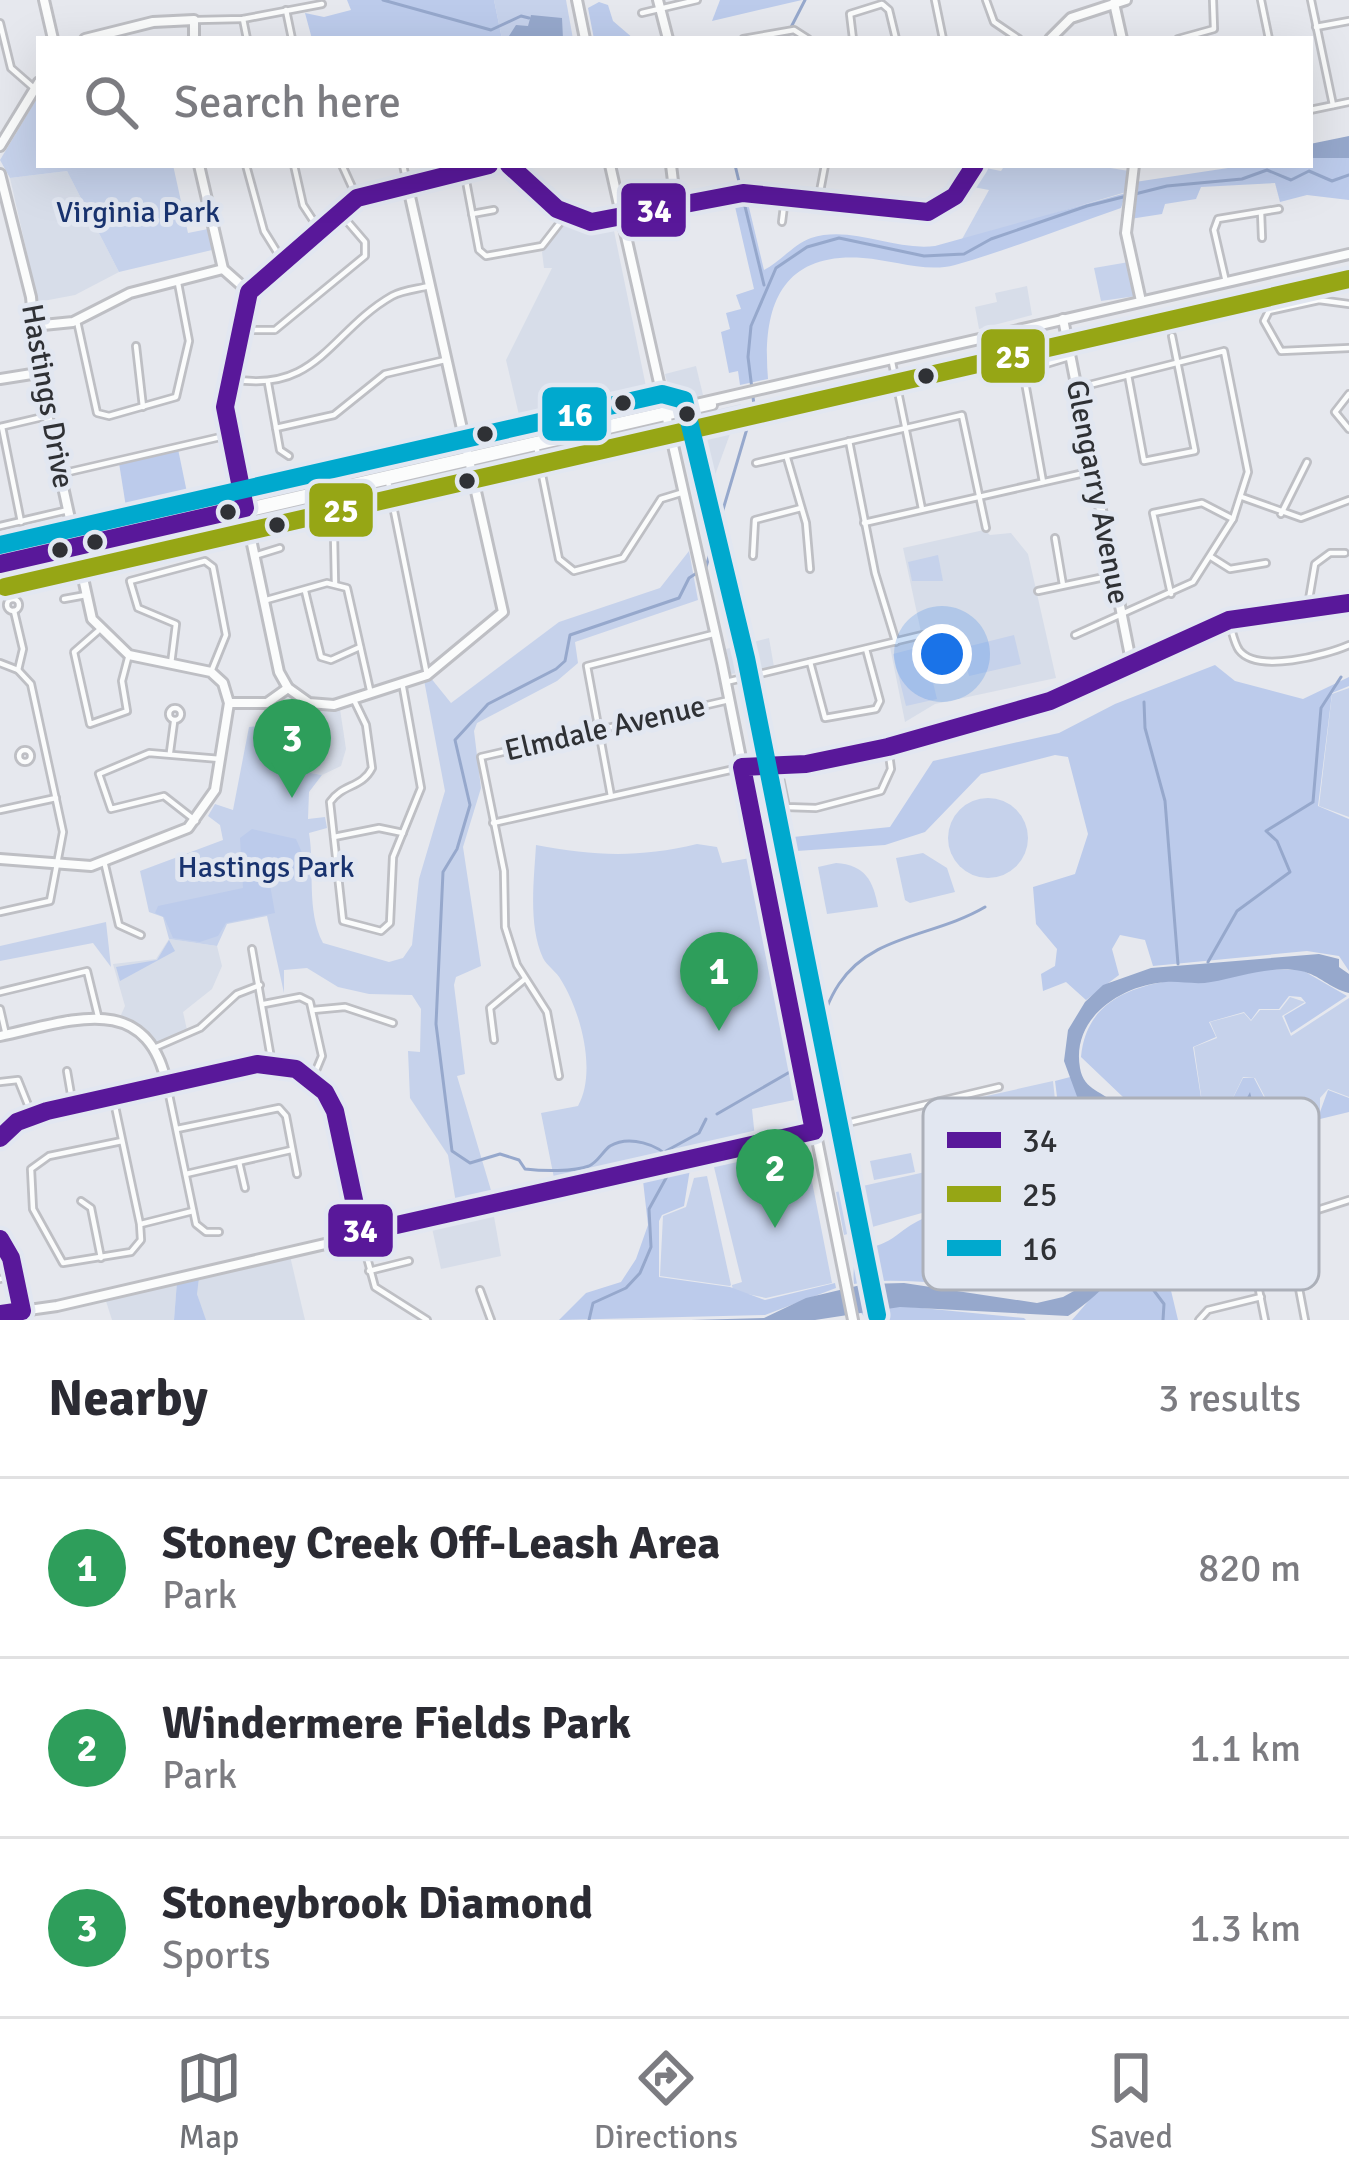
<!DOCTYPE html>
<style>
body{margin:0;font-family:Signika,sans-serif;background:#f7f7f7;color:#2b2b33}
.you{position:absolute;left:942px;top:654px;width:42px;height:42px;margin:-30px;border:9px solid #fff;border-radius:50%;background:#1a73e8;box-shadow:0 0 0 18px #1a73e833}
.badge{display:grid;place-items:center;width:78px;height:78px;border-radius:50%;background:#6f7176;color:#fff;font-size:39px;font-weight:700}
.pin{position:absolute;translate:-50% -99px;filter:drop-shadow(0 3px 6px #0008)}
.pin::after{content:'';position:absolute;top:63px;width:42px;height:36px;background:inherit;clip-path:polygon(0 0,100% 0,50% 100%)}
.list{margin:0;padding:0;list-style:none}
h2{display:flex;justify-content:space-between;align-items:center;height:156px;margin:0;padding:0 48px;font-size:51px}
h2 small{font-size:39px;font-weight:400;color:#7c7c81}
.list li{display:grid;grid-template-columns:78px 1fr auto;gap:36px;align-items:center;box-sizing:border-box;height:180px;padding:0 48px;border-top:3px solid #e1e1e2}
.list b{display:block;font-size:45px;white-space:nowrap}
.list p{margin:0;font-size:39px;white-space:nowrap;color:#7c7c81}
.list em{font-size:39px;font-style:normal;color:#7c7c81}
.icon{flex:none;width:66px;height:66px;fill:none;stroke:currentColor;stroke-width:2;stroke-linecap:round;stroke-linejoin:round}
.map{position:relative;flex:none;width:1349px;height:1320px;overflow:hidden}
.search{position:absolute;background:#fff;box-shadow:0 12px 48px #0002;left:36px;right:36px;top:36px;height:132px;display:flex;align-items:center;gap:30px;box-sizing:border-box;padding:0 42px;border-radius:0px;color:#7c7c81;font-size:45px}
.sheet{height:696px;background:#fff}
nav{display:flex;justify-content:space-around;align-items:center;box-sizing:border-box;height:168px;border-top:3px solid #e1e1e2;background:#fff;font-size:33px;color:#7c7c81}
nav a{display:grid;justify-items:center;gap:6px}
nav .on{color:#6f7176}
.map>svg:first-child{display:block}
.built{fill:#d7dde9}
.green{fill:#c6d2eb}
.forest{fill:#bccbeb}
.water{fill:#96a8cc}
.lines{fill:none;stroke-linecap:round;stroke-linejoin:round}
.stream{stroke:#96a8cc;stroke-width:3}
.street-casing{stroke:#bebfc4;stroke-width:10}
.secondary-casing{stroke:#bebfc4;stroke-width:14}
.street{stroke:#fbfcfc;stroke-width:4.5}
.secondary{stroke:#fbfcfc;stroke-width:8}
.bus-1-casing{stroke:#e2e7f1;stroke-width:27}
.bus-2-casing{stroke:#e2e7f1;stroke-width:27}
.bus-3-casing{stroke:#e2e7f1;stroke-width:27}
.bus-1{stroke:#59189a;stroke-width:18}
.bus-2{stroke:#96a615;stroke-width:18}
.bus-3{stroke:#00a9ce;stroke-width:18}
.bus-dot{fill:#2f3135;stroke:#e2e7f1;stroke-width:4.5}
.labels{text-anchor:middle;stroke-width:10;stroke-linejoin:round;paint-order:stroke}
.park-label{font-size:30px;fill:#19336f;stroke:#e2e7f1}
.street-label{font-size:30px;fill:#2f3135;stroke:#e2e7f1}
.key{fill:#e2e7f1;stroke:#acb0b9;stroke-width:3}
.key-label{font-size:33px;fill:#2f3135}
.line-badge{stroke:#e2e7f1;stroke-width:4.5}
.badge-label{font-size:33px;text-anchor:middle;font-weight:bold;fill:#fff}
</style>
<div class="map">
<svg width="1349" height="1320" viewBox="0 0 1349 1320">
<rect width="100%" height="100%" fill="#e6e8ee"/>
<g class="built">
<path d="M67 171 119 272 75 295 38 302 10 178Z"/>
<path d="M567 222 584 228 613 226 650 406 530 434 520 419 506 360 552 268H544L542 252Z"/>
<path d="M1027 286 1032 315 979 329 975 307 997 302 995 293Z"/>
<path d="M696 366 703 395 672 401 665 374Z"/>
<path d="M741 404 700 516 679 419Z"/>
<path d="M984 530 990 535 1011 533 1028 554 1056 678 935 704 905 722 890 647 900 645 899 637 921 632 903 548Z"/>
<path d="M769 638 774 667 731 674 726 649Z"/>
<path d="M300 704 340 709 346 749 341 766 322 775 282 768V722Z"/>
<path d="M169 939 217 946 222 966 212 989 183 1012 187 1030 157 1043 121 1015 125 1006 113 964 156 959Z"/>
<path d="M493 1211 501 1256 441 1269 432 1228Z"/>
<path d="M290 1256 305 1320H204L193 1279Z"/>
<path d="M177 1281 174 1320H112L105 1298Z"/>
</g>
<g class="green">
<path d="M494 0H566L573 39H502Z"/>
<path d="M39 95V165H173L188 233 208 229 212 250 119 272 67 171 10 178 0 160Z"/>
<path d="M1005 165H1092L1129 171 1126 192 961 241 989 190 968 186 981 167 1001 171Z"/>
<path d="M1129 262 1136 296 1101 301 1094 268Z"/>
<path d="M689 551 698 600 575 642 578 663 557 681 477 723 474 731 481 788 463 847 481 966 456 977 454 985 465 1074 457 1076 493 1197 456 1203 448 1155 410 1098 408 1051 420 1052 421 1009 412 995 369 994 338 987 307 968 284 970V993L267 916 227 924 217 946 169 939 163 917 149 912 140 871 223 840 220 825 208 816 215 804 233 810 249 727 281 724 282 768 322 775 309 792 308 819 325 817 327 828 309 833C315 869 306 910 323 943L389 962 403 958 412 945 419 879 445 791 424 680 430 677 451 703 559 622 660 588Z"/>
<path d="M938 555 943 581H912L908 562Z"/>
<path d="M1014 635 1021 664 969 676 962 648Z"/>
<path d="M924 646 937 699 906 706 893 654Z"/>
<path d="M1349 688V817L1319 806 1332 694Z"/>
<circle cx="988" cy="838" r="40"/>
<path d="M697 844 717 847 722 863 750 858 799 1099 752 1109 755 1138 555 1183 541 1113 578 1106C597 1072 581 1012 561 980 557 972 547 966 543 958 528 925 534 880 536 845 594 856 638 858 697 844Z"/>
<path d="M923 853 947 868 955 892 910 903 905 900 896 858Z"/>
<path d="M836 863C865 865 873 880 878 907L827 914 818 867Z"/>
<path d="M106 922 111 967 93 943 0 961V946Z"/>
<path d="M1290 997 1305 1002 1282 1016 1291 1036 1349 998V1097L1328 1089 1320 1098V1111L1264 1131 1266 1099 1255 1078 1243 1077 1226 1112 1231 1142 1212 1177 1204 1170 1208 1143 1194 1047 1217 1038 1210 1022 1244 1013 1251 1021 1260 1010H1280Z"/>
<path d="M1053 1081 1061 1156 1031 1182 844 1235 836 1192 943 1168 929 1109Z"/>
<path d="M804 1141 832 1283 766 1298 733 1291 732 1285 742 1282 712 1159 735 1154 740 1158Z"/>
<path d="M911 1153 915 1172 874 1180 870 1161Z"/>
<path d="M707 1176 731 1285 730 1286 660 1276 663 1216 686 1207 694 1178Z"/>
</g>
<g class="forest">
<path d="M347 0H494L502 39H312L305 13 324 17 351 10Z"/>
<path d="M720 0H802L712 21Z"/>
<path d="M599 2 608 5 613 21 634 39H594L588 8Z"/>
<path d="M1310 158H1349V200L1307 195 1280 202 1275 183 1201 187 1196 199 1165 204 1162 214 1130 219 1135 182 1248 165H1310Z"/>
<path d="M1126 193 1121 208C1066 227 1011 249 955 265 926 273 893 260 863 258 780 252 762 308 768 379L740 385 738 371 729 373 721 332 730 329 726 313 741 309 736 295 754 289 733 198 747 199 764 270C780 262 794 244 811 238 852 225 894 251 935 246Z"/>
<path d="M178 449 191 512 129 526 119 463Z"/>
<path d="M1215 665 1235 681 1303 699 1349 677V686L1332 693 1318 806 1349 819V971L1339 956 1307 951 1153 966 1145 940 1120 935 1112 949 1119 975 1086 1000 1066 982 1043 991 1041 974 1055 966 1057 949 1036 924 1033 887 1075 874 1088 834 1068 757 1055 755 981 774 925 832 885 845 767 853 764 840 890 827 933 761 1059 733 1115 704Z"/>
<path d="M252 829 296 839 303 855 300 876 270 885 275 913 226 923 218 936 200 942 173 938 164 917 155 913 158 906 243 888 240 838Z"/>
<path d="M169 940 175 951 120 981 116 967 157 960Z"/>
<path d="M1268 969 1302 970 1347 996 1291 1033 1284 1016 1306 1003 1301 997 1289 996 1279 1009H1259L1251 1020 1244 1012 1209 1022 1216 1037 1193 1047 1208 1142 1204 1170 1212 1177 1232 1142 1226 1112 1243 1078H1254L1265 1099 1264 1132 1320 1112 1328 1090 1349 1098V1112L1316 1120 1314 1135 1267 1143 1271 1180 1168 1278 1178 1320H1072L1130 1253 1133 1235 1123 1097 1081 1057C1089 967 1202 982 1268 969Z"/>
<path d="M1074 1076C1080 1105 1085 1134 1118 1144 1117 1177 1121 1216 1112 1248 1085 1320 925 1268 854 1284 850 1240 872 1255 897 1235 935 1204 981 1203 1027 1187 1041 1182 1053 1169 1065 1160L1055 1081Z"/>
<path d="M691 1163 684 1206 662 1215 659 1221V1277L730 1287 765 1300 835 1283 836 1288 765 1315 559 1320 586 1293 621 1282 636 1259 648 1225 642 1172Z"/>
<path d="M199 1277 197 1294 206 1320H174L177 1281Z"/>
<path d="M902 1306 1024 1318 1026 1320H867L858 1309Z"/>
</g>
<g class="water">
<path d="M531 15 562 18 563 39H507L516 25 528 26Z"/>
<path d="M1349 136V158H1310V144Z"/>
<path d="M1319 954 1339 959V967L1349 974V993C1329 988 1320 975 1301 971 1271 965 1240 977 1211 982 1196 985 1181 981 1166 982 1121 985 1071 1018 1080 1068 1084 1092 1104 1090 1116 1106 1130 1123 1136 1240 1126 1258 1114 1280 1089 1303 1068 1316L900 1307 815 1320H691L764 1318 806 1298 865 1284 904 1283 1037 1303 1063 1297 1094 1280 1111 1251 1117 1147 1086 1121 1064 1061 1068 1030 1085 1002 1103 985 1151 968Z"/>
<path d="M1250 1092 1258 1125 1253 1132H1240L1239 1113Z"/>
</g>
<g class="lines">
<g class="stream">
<path d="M383 0 491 30 521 16 529 18"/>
<path d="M785 39 805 0"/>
<path d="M735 165 764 285"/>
<path d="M1144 702 1145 728 1165 801 1178 964"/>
<path d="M1208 962 1237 911 1290 872 1277 841 1266 831 1313 802 1321 708 1341 677"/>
<path d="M807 1062C818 1037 823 1008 839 984 872 934 934 937 985 907"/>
<path d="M717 1114 795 1069"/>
<path d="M666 1151 699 1133 706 1119"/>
<path d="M671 1160C659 1144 629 1135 610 1146 603 1151 598 1162 589 1166 574 1172 542 1171 525 1169L519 1160 500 1154 470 1163 452 1151 436 1024 443 872 457 849 470 805 455 740 488 704 556 669 565 661 570 635 679 598 689 578 706 567 754 405 748 357 751 326 776 268 807 247 839 238 924 256 964 254 991 239 1087 206 1167 186 1242 179 1267 170 1291 180 1309 171 1332 181 1349 175"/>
<path d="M1100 1288H1152L1164 1304 1163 1320"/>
<path d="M589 1320 593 1303 626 1288 640 1273 651 1247 649 1209 671 1169"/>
</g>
<defs>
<g id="street">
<path d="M935 0 943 39"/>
<path d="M986 0 994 22 1019 39"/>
<path d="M1261 0 1269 39"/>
<path d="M1311 0 1333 105"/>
<path d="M286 10 292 39"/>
<path d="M642 13 697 0"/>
<path d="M243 19 247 39"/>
<path d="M197 20 243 19 322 4"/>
<path d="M0 23 11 68 35 89"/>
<path d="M1316 27 1349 21"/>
<path d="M743 39 794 30 808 39"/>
<path d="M853 39 850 14 882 4 889 10 896 39"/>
<path d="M1178 39 1214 29 1213 0"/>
<path d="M1310 110 1349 102"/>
<path d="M246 165 264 231 282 260"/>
<path d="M294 165 303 205 320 231"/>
<path d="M342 165 357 198"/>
<path d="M403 165 407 183"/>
<path d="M463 165 479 250 486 256 542 246 566 215"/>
<path d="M521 170 524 165"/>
<path d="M818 202 825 165"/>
<path d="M1261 212 1262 238"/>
<path d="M472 214 494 210"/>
<path d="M782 222 785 198"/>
<path d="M1226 282 1214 230 1218 219 1279 209"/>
<path d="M1349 304 1319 300 1269 311 1264 321 1281 351 1349 348"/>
<path d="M77 321 97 413 109 416 176 397 189 341 178 283"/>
<path d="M241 330H275L365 256V242L341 214"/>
<path d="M136 346 143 407"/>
<path d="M892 362 922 509"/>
<path d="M1128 375 1144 461 1195 451 1172 336"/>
<path d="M233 379C317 394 331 331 392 296 403 290 418 289 429 286"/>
<path d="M268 383 280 450 289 456"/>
<path d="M1349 394 1335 412 1349 429"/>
<path d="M0 427 47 416"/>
<path d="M2 427 21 522"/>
<path d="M276 428 334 415 385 374 445 360"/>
<path d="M849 441 875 573 896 642"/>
<path d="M536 445 559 559 574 571 623 558 661 499 684 492"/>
<path d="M787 458 806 523 810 569"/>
<path d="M756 463 962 415 986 528"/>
<path d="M60 474 229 435"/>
<path d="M388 481 427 675"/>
<path d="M1043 482 1023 371 1069 357"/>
<path d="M1242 497 1301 518 1349 500"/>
<path d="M1281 514 1307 462"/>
<path d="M864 523 1093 471"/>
<path d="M0 526 68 510"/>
<path d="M334 535 335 584"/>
<path d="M1055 538 1063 585"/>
<path d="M254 556 280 548"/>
<path d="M753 556 755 520 801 508"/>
<path d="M1211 557 1230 569 1266 563"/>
<path d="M305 591 321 657 331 660 360 647"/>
<path d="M1038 591 1114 575"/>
<path d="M1171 594 1153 513 1202 503 1233 519"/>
<circle cx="13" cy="605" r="6"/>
<path d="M64 599 86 595"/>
<path d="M263 601 327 583 347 588 370 690"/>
<path d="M14 611 23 649 18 670"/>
<path d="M1307 611 1315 564 1330 553H1345"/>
<path d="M1229 622C1232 630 1234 643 1239 650 1257 674 1326 655 1349 645"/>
<path d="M98 631 74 652 90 724 127 711 122 681 128 658"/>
<path d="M1075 635 1193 582 1233 519 1248 472 1224 351 1077 388"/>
<path d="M810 662 825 718 876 709 880 701 866 649"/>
<path d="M0 663 18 670 31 684 63 832 50 901 0 912"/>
<path d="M171 664 176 624 138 608 130 581 205 561 213 567 226 635 211 672"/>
<path d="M726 682 922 635"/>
<path d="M353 698 366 725 372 768C362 788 342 784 330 802L343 921 381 931 390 923 393 857 421 788 402 682"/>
<circle cx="175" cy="714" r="6"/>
<circle cx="25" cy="756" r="6"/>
<path d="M170 752 174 722"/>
<path d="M778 768 786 807 816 808 881 791 891 769 888 747"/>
<path d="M611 796 587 666 713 634"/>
<path d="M0 810 56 798"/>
<path d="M196 821 164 796 111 809 99 774 149 753 220 759"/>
<path d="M493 823 739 768"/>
<path d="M334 837 379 828 403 833"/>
<path d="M104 861 119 925 141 935"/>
<path d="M252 949 272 1064"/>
<path d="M0 992 87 971 98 1016"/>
<path d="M264 1004 300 997 310 1002 322 1056 312 1080"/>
<path d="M0 1009 6 1035"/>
<path d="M313 1010 345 1007 393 1023"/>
<path d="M494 1040 490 1008 525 979"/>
<path d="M154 1048 200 1028 237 994 260 985"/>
<path d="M67 1071 73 1106"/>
<path d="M559 1076 547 1012 517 965 505 927 504 871 481 757 729 700"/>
<path d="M0 1082 18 1080 32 1115"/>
<path d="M167 1085 196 1224 206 1232H219"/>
<path d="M113 1097 140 1224 141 1240 131 1252 63 1263 33 1209 31 1169 49 1156 122 1141"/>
<path d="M177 1129 279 1108 286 1116 297 1174"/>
<path d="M814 1131 999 1087"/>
<path d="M239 1162 245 1188"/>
<path d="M186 1174 291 1150"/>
<path d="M81 1201 91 1208 101 1258"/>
<path d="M141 1224 193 1211"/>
<path d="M1233 1229 1252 1255 1265 1320"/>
<path d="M362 1239 375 1287 427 1320"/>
<path d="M369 1271 409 1261"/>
<path d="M0 1279 16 1275"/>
<path d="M480 1290 491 1320"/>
<path d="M1199 1320 1208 1310 1261 1297"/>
<path d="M1305 1320 1286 1220 1349 1200"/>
</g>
<g id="secondary">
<path d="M44 0 53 39"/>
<path d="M577 0 585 39"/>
<path d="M658 0 668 39"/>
<path d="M1114 3 1122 39"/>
<path d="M85 39 153 22 194 20V39"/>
<path d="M1050 39 1071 18 1126 0"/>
<path d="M0 146 39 82"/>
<path d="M199 165 223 269 249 292"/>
<path d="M509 165 557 209 591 222 743 193 928 212 955 196 975 165"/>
<path d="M610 165 722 663 853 1320"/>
<path d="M671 165 676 206"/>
<path d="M1134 165 1126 233 1141 301"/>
<path d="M0 174 31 297 38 373 92 619 129 655 211 672 223 683 229 703 215 790 188 828 91 866 0 859"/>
<path d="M407 183 503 612 427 675 334 705 309 703 288 688 279 672 225 416 246 299 257 281 357 198C398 180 446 174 489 165"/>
<path d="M1063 319 1132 666"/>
<path d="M33 326 73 322 130 293 223 269"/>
<path d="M0 379 38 373"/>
<path d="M0 564 1349 254"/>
<path d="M0 570 712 405"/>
<path d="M229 703H267L288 688"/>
<path d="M742 767 806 764 888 747 1050 701 1229 620 1349 603"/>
<path d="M0 1036C68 1022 147 988 167 1085"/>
<path d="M0 1138 17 1122 47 1111 257 1064 296 1069 325 1092 335 1111 361 1233"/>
<path d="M0 1239 11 1258 22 1311"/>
<path d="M0 1314 57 1306 814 1131"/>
</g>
</defs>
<use href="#street" class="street-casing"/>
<use href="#secondary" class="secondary-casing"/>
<use href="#street" class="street"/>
<use href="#secondary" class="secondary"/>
<defs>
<g id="bus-1">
<path d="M509 165 557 209 591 222 743 193 928 212 955 196 975 165"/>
<path d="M0 564 245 508 225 407 249 292 357 198 489 165"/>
<path d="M0 1138 17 1122 47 1111 257 1064 296 1069 325 1092 335 1111 361 1233 814 1131 742 767 806 764 888 747 1050 701 1229 620 1349 603"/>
<path d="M0 1239 11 1258 22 1311 0 1314"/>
</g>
<path id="bus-2" d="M5 587 1349 279"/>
<path id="bus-3" d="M0 545 662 394 684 400 746 658 877 1315"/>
</defs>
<use href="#bus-1" class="bus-1-casing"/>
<use href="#bus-2" class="bus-2-casing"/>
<use href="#bus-3" class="bus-3-casing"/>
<use href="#bus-1" class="bus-1"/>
<use href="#bus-2" class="bus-2"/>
<use href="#bus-3" class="bus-3"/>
</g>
<g class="bus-dot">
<circle cx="926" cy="376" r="10"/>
<circle cx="623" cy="403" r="10"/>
<circle cx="687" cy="414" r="10"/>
<circle cx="485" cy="434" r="10"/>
<circle cx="467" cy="481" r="10"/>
<circle cx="228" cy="512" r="10"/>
<circle cx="277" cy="525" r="10"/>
<circle cx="95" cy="542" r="10"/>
<circle cx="60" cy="550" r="10"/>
</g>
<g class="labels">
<g class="park-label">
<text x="138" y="222">Virginia Park</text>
<text x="266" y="877">Hastings Park</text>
</g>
<g class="street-label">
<text transform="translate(48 396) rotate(80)" y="10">Hastings Drive</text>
<text transform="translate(1098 492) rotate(79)" y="10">Glengarry Avenue</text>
<text transform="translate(605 728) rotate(-13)" y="10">Elmdale Avenue</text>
</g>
</g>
<rect x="923" y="1098" width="396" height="192" rx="18" class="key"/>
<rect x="947" y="1132" width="54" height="16" fill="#59189a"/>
<rect x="947" y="1186" width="54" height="16" fill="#96a615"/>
<rect x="947" y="1240" width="54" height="16" fill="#00a9ce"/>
<g class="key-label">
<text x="1022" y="1152">34</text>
<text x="1022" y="1206">25</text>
<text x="1022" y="1260">16</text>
</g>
<g class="line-badge">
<rect x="619" y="181" width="69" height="58" rx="12" fill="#59189a"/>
<rect x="979" y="327" width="68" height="58" rx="12" fill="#96a615"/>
<rect x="540" y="385" width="69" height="58" rx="12" fill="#00a9ce"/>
<rect x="307" y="481" width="68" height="58" rx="12" fill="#96a615"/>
<rect x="326" y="1202" width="69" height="57" rx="12" fill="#59189a"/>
</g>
<g class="badge-label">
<text x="654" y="222">34</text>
<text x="1013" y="368">25</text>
<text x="575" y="426">16</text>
<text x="341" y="522">25</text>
<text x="360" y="1242">34</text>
</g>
</svg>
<div class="you"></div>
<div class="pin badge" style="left:719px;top:1031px;background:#2e9e5b">1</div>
<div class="pin badge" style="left:775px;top:1228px;background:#2e9e5b">2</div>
<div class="pin badge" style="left:292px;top:798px;background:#2e9e5b">3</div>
<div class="search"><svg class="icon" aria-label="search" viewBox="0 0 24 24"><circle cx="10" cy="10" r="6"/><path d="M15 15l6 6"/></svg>Search here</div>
</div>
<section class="sheet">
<h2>Nearby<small>3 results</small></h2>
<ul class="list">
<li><span class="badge" style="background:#2e9e5b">1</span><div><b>Stoney Creek Off-Leash Area</b><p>Park</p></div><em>820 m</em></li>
<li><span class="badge" style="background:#2e9e5b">2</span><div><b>Windermere Fields Park</b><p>Park</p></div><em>1.1 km</em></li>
<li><span class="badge" style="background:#2e9e5b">3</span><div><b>Stoneybrook Diamond</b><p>Sports</p></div><em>1.3 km</em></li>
</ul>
</section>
<nav>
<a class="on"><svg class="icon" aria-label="map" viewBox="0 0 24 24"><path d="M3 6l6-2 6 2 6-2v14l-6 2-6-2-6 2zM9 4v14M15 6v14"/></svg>Map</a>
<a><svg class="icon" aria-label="directions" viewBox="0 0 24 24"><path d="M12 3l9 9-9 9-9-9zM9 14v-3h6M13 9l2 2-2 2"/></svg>Directions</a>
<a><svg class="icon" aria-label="saved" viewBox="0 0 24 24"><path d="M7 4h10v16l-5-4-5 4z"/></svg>Saved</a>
</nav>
